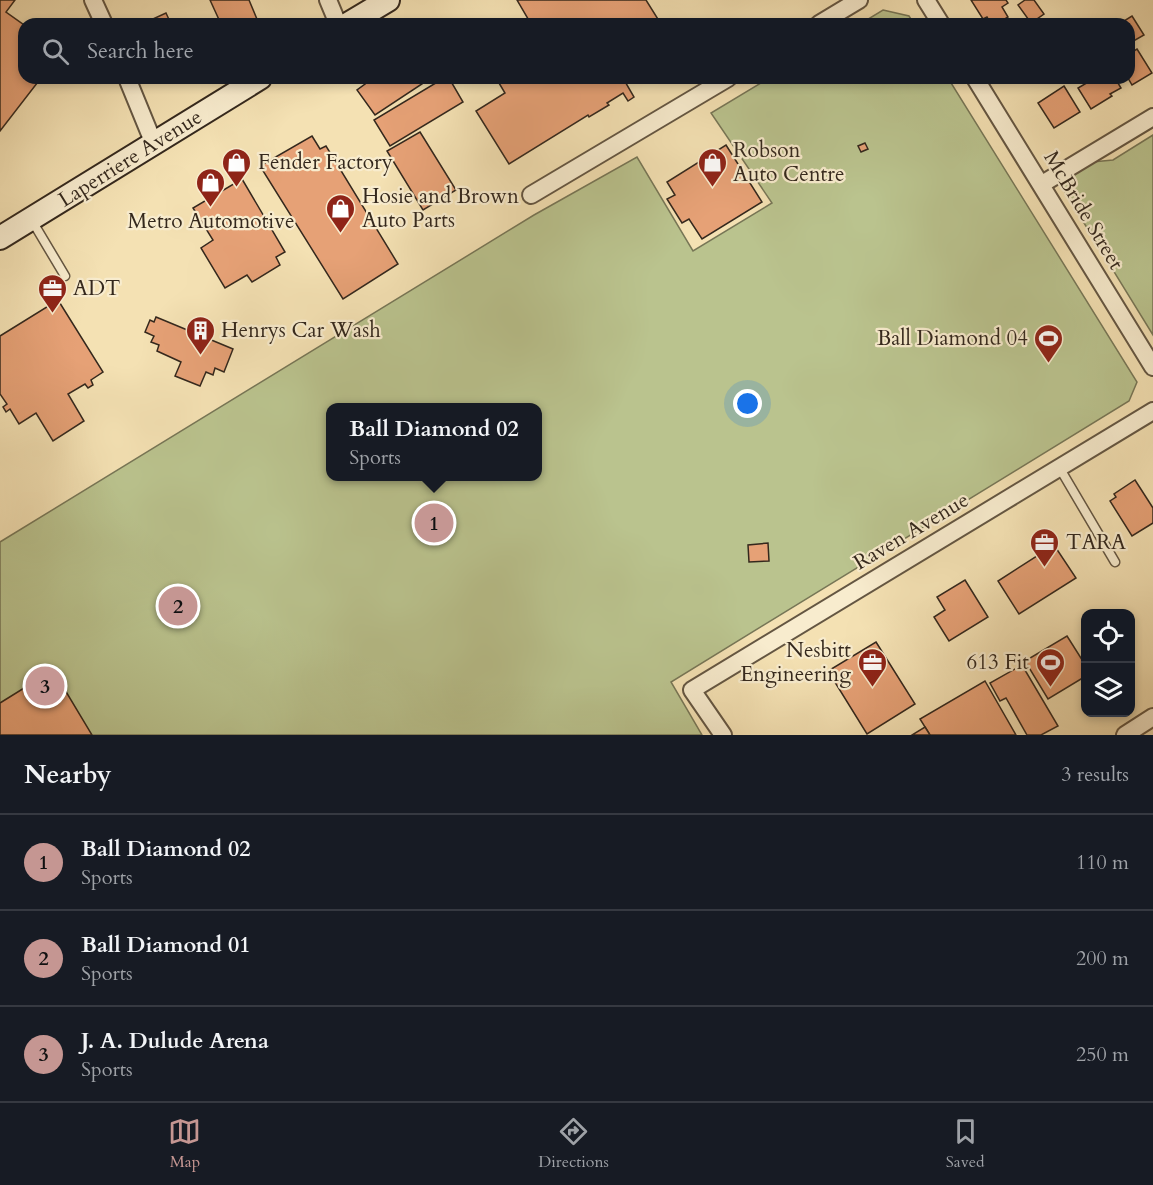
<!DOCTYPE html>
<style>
body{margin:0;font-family:Cardo,serif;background:#20242c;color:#f1f3f6}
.controls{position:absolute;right:18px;bottom:18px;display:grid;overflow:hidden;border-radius:12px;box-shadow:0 3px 9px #0003}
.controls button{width:54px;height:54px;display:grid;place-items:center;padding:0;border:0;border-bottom:2px solid #363941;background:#171b24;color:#f1f3f6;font:30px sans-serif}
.you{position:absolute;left:748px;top:404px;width:21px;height:21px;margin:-15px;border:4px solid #fff;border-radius:50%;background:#1a73e8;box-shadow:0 0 0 9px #1a73e833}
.badge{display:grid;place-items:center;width:39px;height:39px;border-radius:50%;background:#c59692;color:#111;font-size:20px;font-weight:700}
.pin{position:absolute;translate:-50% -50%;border:3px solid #fff;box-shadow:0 2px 6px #0006}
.popup{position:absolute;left:326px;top:403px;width:216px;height:78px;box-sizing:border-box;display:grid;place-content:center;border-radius:12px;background:#171b24;filter:drop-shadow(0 2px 4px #0005);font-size:20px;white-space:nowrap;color:#9ea1a6}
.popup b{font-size:22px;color:#f1f3f6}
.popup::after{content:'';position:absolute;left:50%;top:100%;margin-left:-12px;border:12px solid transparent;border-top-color:#171b24}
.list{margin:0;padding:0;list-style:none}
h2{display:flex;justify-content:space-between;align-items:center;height:78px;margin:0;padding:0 24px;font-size:26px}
h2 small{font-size:20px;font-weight:400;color:#9ea1a6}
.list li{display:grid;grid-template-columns:39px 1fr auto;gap:18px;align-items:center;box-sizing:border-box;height:96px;padding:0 24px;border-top:2px solid #363941}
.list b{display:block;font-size:22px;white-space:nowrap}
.list p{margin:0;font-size:20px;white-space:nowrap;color:#9ea1a6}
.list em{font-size:20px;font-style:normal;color:#9ea1a6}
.icon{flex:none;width:33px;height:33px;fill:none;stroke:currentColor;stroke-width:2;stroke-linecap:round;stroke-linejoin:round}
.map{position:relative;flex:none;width:1153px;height:735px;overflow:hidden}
.search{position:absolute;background:#171b24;box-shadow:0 3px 9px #0003;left:18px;right:18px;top:18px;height:66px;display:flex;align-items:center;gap:15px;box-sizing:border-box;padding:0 21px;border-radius:18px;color:#9ea1a6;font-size:22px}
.sheet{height:366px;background:#171b24}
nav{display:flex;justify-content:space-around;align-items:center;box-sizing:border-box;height:84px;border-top:2px solid #363941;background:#171b24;font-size:16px;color:#9ea1a6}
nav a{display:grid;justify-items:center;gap:3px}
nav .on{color:#c59692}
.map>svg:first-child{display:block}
.green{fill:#bac38e;stroke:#777656;stroke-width:1.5;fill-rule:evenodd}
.building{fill:#e6a176;stroke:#34281d;stroke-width:1.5}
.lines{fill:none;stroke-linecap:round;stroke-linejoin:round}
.lane-casing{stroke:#645642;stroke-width:11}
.street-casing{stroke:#645642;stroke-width:20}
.secondary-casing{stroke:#34281d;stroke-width:26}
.lane{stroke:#f8ecce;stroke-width:8}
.street{stroke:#f8ecce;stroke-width:16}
.secondary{stroke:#f8ecce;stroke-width:22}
.labels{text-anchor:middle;stroke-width:4.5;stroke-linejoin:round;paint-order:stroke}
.poi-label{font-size:21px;fill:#34281d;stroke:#f8ecce;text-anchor:start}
.street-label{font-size:21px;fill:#34281d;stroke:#f8ecce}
</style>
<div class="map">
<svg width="1153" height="735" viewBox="0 0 1153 735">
<rect width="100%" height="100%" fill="#f4e1b3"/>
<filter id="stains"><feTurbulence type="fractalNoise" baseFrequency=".00333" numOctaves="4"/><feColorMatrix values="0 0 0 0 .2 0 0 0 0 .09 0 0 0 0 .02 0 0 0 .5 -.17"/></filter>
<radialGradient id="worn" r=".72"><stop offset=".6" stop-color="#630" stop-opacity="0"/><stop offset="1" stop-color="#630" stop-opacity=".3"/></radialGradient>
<g class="green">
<path d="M883 10 909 16 914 24H860Z"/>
<path d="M769 78H948L1137 382 1129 401 671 682 702 735H0V542L534 215 637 157 693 251 772 203 711 113ZM330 408H538V476H330Z"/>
<path d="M1153 135V335L1060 184 1092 162 1113 160Z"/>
</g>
<g class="building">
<path d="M0 0H15L6 12 24 25V78H41L0 131Z"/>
<path d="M210 0H249L259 24H221Z"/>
<path d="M517 0H646L661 24H531Z"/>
<path d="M971 0H1006L1008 3 1002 7 1008 17 997 24H991L987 17 983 19Z"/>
<path d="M1025 0H1034L1044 14 1031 23 1018 5Z"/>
<path d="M166 13 171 24H142Z"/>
<path d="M1132 16 1144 35 1130 43 1129 24H1119Z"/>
<path d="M1137 49 1152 73 1132 85 1128 78 1129 54Z"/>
<path d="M361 78H431L375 115 357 90 365 84Z"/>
<path d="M444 78H449L463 102 390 146 374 120Z"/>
<path d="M510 78H623L634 97 628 101 623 93 607 103 609 105 589 117 588 115 509 164 476 111 505 93 499 83Z"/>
<path d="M1095 78H1115L1121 88 1110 94 1112 96 1091 109 1078 88Z"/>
<path d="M1064 86 1080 112 1054 128 1038 103Z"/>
<path d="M420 132 456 190 423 210 387 151Z"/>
<path d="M312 136 320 149 326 146 398 264 343 299 260 166Z"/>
<path d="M865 143 868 149 861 152 858 146Z"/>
<path d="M726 145 762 202 702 239 689 219 682 223 667 199 675 195 667 182Z"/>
<path d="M242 179 285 252 276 257 280 265 252 282 247 275 225 288 201 248 213 240 193 208Z"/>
<path d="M58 300 103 372 91 380 93 385 88 388 85 384 68 394 84 421 53 441 36 413 19 424 10 409 6 412 3 407 7 404 0 394V336Z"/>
<path d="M156 317 233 349 224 372 215 368 213 375 206 372 200 386 175 376 181 362 157 351 159 345 151 342 154 336 145 332 150 320 154 322Z"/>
<path d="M1135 480 1153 508V523L1132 536 1110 501 1116 497 1114 494Z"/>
<path d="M768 543 769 561 749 562 748 545Z"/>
<path d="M1054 545 1076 578 1019 614 998 581Z"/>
<path d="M965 580 988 617 949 641 934 617 945 610 937 597Z"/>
<path d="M1067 636 1086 666V676L1048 699 1025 661Z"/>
<path d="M876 642 915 704 867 734 828 671Z"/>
<path d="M1022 665 1058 726 1041 735H1027L1006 698 1000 701 990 683Z"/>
<path d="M53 670 92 735H0V703Z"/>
<path d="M985 681 1016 735H930L920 719Z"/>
<path d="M925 727 930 735H912Z"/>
</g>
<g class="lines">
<defs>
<g id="lane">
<path d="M31 219 65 276"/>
<path d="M1059 467 1115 562"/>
</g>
<g id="street">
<path d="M93 0 104 24"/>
<path d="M328 0 338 24"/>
<path d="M926 0 941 24"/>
<path d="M819 24 859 0"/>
<path d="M127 78 154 144"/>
<path d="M975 78 1153 367"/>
<path d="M1042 184 1153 117"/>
<path d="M531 195 728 78"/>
<path d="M723 735 692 690 1153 411"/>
<path d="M1125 735 1153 717"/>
</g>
<g id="secondary">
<path d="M348 24 388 0"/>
<path d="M0 238 260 78"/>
</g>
</defs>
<use href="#lane" class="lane-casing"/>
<use href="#street" class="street-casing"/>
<use href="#secondary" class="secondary-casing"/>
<use href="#lane" class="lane"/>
<use href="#street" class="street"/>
<use href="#secondary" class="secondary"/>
</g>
<defs>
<symbol id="shop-pin" viewBox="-11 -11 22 30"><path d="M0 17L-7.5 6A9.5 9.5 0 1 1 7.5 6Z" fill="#8f2418" stroke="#f8ecce"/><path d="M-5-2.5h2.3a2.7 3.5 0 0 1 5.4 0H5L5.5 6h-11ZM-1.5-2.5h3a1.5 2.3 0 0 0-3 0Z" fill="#fff"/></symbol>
<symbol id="office-pin" viewBox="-11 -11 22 30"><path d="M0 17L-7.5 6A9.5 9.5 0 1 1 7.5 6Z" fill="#8f2418" stroke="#f8ecce"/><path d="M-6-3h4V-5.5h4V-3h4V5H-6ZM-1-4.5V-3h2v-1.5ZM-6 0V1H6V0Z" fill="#fff"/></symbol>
<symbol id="building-pin" viewBox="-11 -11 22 30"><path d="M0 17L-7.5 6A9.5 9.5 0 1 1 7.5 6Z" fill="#8f2418" stroke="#f8ecce"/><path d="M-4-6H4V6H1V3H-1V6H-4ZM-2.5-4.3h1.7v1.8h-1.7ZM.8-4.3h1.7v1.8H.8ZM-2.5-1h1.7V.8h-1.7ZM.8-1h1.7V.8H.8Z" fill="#fff"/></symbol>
<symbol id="stadium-pin" viewBox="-11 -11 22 30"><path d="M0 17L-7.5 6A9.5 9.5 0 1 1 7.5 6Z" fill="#8f2418" stroke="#f8ecce"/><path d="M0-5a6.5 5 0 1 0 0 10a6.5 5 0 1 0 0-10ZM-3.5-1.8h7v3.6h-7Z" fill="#fff"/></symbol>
</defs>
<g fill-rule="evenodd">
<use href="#shop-pin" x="220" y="146" width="33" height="45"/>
<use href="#shop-pin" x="696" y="146" width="33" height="45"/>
<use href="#shop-pin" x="194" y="166" width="33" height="45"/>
<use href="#shop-pin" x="324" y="192" width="33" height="45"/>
<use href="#office-pin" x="36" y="272" width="33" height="45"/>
<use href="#building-pin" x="184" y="314" width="33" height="45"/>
<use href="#stadium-pin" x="1032" y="322" width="33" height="45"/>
<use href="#office-pin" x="1028" y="526" width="33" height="45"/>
<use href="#office-pin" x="856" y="646" width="33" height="45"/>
<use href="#stadium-pin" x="1034" y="646" width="33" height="45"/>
</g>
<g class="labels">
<g class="poi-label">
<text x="733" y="157">Robson<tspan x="733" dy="24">Auto Centre</tspan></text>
<text x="258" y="169">Fender Factory</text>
<text x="362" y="203">Hosie and Brown<tspan x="362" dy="24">Auto Parts</tspan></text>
<text x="211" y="228" text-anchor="middle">Metro Automotive</text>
<text x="73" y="295">ADT</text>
<text x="221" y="337">Henrys Car Wash</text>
<text x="1028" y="345" text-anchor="end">Ball Diamond 04</text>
<text x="1066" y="549">TARA</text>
<text x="851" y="657" text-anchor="end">Nesbitt<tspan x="851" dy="24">Engineering</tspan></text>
<text x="1029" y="669" text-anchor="end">613 Fit</text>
</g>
<g class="street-label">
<text transform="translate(130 158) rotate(-32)" y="7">Laperriere Avenue</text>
<text transform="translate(1084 210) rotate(59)" y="7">McBride Street</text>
<text transform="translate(911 531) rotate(-31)" y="7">Raven Avenue</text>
</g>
</g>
<rect width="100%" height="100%" filter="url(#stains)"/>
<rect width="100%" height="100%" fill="url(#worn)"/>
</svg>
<div class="controls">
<button><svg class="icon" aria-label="locate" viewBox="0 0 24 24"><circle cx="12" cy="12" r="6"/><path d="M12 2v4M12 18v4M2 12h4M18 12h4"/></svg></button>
<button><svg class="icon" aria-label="layers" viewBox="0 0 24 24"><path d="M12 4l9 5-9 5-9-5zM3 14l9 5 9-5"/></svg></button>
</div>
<div class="you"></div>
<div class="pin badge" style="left:434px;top:523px">1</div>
<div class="popup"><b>Ball Diamond 02</b>Sports</div>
<div class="pin badge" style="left:178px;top:606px">2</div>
<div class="pin badge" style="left:45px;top:686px">3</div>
<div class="search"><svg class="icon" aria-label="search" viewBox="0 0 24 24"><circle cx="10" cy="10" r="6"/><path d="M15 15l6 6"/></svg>Search here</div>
</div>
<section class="sheet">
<h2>Nearby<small>3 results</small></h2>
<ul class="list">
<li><span class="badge">1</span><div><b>Ball Diamond 02</b><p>Sports</p></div><em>110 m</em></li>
<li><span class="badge">2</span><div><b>Ball Diamond 01</b><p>Sports</p></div><em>200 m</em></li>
<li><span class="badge">3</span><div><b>J. A. Dulude Arena</b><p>Sports</p></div><em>250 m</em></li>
</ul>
</section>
<nav>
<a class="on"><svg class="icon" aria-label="map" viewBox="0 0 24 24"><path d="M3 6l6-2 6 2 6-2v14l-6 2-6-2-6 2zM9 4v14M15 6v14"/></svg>Map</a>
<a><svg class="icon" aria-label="directions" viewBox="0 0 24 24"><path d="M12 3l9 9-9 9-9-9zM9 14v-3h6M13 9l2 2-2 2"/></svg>Directions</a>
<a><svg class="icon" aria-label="saved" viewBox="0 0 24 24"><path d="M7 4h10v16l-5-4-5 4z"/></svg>Saved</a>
</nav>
